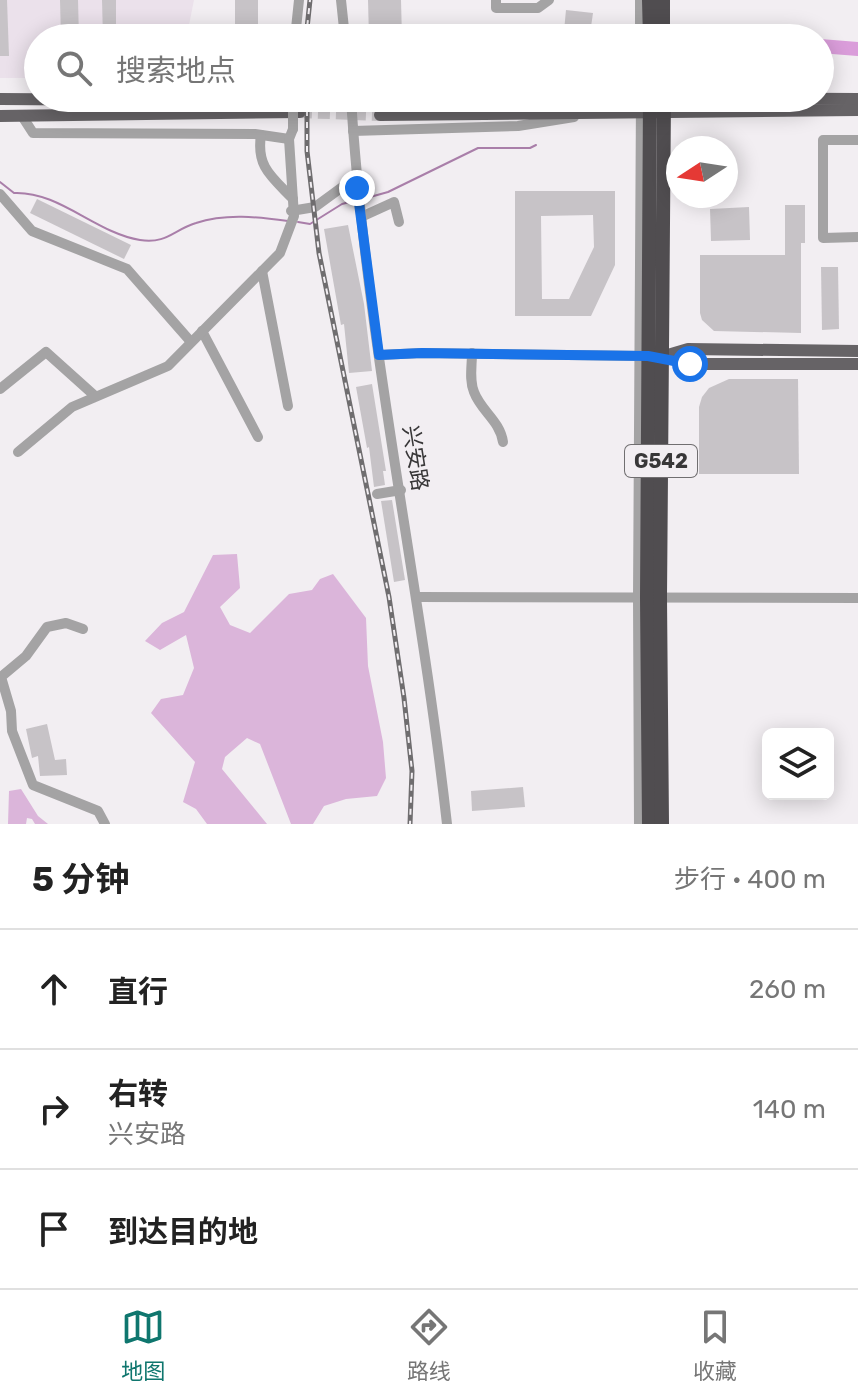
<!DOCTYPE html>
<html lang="zh">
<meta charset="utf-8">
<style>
body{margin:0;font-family:Rubik,"Noto Sans SC",sans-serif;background:#f2f2f2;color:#222}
.controls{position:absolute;right:24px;bottom:24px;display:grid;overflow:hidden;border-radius:12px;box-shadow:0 4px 20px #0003}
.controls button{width:72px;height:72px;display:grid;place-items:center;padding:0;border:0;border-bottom:2px solid #e0e0e0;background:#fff;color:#222;font:40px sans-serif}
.compass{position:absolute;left:666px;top:136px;width:72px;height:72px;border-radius:50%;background:#fff;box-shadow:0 4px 20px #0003;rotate:258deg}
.stop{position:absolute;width:24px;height:24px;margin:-18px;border:6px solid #1a73e8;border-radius:50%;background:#fff}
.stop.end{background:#1a73e8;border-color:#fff;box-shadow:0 2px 8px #0008}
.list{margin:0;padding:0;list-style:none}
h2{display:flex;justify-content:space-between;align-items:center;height:104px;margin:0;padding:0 32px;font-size:34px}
h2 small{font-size:26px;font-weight:400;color:#767676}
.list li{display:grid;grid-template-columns:52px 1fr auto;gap:24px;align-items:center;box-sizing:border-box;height:120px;padding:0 32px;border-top:2px solid #e0e0e0}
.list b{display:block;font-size:30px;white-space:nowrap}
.list p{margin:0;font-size:26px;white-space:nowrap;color:#767676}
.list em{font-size:26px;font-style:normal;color:#767676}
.icon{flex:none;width:44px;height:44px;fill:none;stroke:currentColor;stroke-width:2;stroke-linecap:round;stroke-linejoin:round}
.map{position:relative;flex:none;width:858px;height:824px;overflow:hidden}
.search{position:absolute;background:#fff;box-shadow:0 4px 20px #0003;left:24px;right:24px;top:24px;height:88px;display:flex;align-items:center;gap:20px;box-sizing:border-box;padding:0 28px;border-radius:44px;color:#767676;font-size:30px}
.sheet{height:464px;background:#fff}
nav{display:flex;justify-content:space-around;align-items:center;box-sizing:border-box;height:112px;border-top:2px solid #e0e0e0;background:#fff;font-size:22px;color:#767676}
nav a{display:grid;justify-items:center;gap:4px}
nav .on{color:#0f766e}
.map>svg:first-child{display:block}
.built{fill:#ebe1eb}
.green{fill:#dbb5da}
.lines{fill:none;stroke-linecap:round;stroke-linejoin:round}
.stream{stroke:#a97ea9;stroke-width:2}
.river{stroke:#da9dda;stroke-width:14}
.building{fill:#c7c3c7;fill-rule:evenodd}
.major-tunnel{stroke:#cdc9cd;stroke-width:12;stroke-dasharray:12 6;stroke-linecap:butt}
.minor{stroke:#a4a3a4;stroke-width:10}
.major{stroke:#666366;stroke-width:12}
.highway{stroke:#504d50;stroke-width:14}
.rail-casing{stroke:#6f6d6f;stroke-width:5}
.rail{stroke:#f2eef2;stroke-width:2;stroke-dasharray:6;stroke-linecap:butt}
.minor-bridge{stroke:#a4a3a4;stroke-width:10}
.route{stroke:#1a73e8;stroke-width:10}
.labels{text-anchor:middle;stroke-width:6;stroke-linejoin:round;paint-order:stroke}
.shield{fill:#f2eef2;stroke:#706e70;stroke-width:2}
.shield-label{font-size:20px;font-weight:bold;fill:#383738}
.street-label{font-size:22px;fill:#383738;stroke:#f2eef2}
</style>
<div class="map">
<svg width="858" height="824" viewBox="0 0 858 824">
<rect width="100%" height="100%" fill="#f2eef2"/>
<path class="built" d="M0 0H194L188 30H126V38H38V78H0Z"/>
<g class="green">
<path d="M237 554 240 588 220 607 230 625 250 633 289 594 312 590 320 579 333 574 366 618 368 666 383 742 386 778 377 796 346 799 324 806 313 824H291L260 744 247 738 225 757 222 769 267 824H207L196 809 183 802 195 762 151 713 161 699 183 695 194 668 186 635 160 650 145 641 162 623 184 612 213 555Z"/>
<path d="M21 789 38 816 48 824H35L32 819 27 818 26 824H8L9 791Z"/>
</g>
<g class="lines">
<g class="stream">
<path d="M0 182 14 193C59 191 96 233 140 240 167 244 173 230 196 223 226 213 258 217 288 221"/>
<path d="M363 199 388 192 478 148H530L536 145"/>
<path d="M298 222 310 224 342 204 357 200"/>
</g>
<g class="river">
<path d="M689 37 707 38"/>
<path d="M820 46 858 49"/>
</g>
</g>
<g class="building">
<path d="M0 0H7L9 56H0Z"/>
<path d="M60 0H78L79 38H61Z"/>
<path d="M102 0H116V38H103Z"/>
<rect x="235" y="0" width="23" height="36"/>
<path d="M368 0H401L402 38H369Z"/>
<path d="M566 10 593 13 590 34 564 31Z"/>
<path d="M452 26 519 27V38H452Z"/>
<path d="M515 191H615V265L591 316H515ZM593 215 594 247 569 299H542L541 216Z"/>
<path d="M37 199 131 245 124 259 30 213Z"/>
<path d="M785 205H805V243H801V333L714 331 702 320 700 313V255H785Z"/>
<path d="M749 207 750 240 711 241 710 209Z"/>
<path d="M348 225 364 304 372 371 349 373 344 324 341 325 324 229Z"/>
<path d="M821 267H838L839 329 822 330Z"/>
<path d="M729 379H798L799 474H699V407L702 397 709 388Z"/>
<path d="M372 384 386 471H383L385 485 374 487 369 447 367 448 356 387Z"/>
<path d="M392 500 405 580 394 582 381 501Z"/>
<path d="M47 724 55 760 66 759 67 775 40 776 38 756 32 758 26 729Z"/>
<path d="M523 787 525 807 472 811 471 791Z"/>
</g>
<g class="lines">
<g class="major-tunnel">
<path d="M301 101 381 103"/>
<path d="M300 112 380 115"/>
</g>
<g class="minor">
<path d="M341 0 345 38"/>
<path d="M496 0V8H538L549 0"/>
<path d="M640 0V38"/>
<path d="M295 38 299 0"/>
<path d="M351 98C366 342 420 582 447 824"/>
<path d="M22 116 33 133 255 134 289 139"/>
<path d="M353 131 518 126 574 117"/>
<path d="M261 135C256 167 272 177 293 199"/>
<path d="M858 140H823V238L858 237"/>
<path d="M0 194 32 231 127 269 191 342"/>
<path d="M291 211 315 207 356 177"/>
<path d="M361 217 394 202 399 222"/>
<path d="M262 271 288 406"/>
<path d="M202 331 258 437"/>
<path d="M472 353C472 366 469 380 474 392 481 411 500 421 503 442"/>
<path d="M379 355 422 353 645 356"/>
<path d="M0 389 46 352 95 396"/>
<path d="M18 452 72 407 168 366 280 253 294 216 289 139 293 129"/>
<path d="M377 494 401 490"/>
<path d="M418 597 858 598"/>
<path d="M83 629 66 623 47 627 26 656 1 677 11 711 12 731 33 785 98 811 105 824"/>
<path d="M639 824 638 598 641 98"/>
</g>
<g class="major">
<path d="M663 98 858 99"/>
<path d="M0 99 301 101"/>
<path d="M381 103 632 98"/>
<path d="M380 115 858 110"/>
<path d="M0 116 300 112"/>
<path d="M661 357 688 349 858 351"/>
<path d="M664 357 690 364H858"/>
</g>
<g class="highway">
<path d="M649 0 650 38"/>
<path d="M663 0V38"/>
<path d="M649 824 647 598 650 98"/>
<path d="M662 824 660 598 664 98"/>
</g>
<defs>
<g id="rail">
<path d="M306 38 310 0"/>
<path d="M307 98V151L319 253 389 597 404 698 412 771 410 824"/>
</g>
</defs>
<use href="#rail" class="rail-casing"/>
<use href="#rail" class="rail"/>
<path class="minor-bridge" d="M293 98V129"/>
</g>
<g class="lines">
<path class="route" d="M357 188 379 355 422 353 648 356 690 364"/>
</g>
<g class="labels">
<rect class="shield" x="625" y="445" width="72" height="32" rx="6"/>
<g class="shield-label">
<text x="661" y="468">G542</text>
</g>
<g class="street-label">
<text transform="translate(416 458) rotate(81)" y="8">兴安路</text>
</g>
</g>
</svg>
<div class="controls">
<button><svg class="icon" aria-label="layers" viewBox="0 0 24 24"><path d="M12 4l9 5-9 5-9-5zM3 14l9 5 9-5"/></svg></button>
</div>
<svg class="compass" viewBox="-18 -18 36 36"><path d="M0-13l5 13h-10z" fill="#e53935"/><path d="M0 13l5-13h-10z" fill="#767676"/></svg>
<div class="stop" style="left:690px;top:364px"></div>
<div class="stop end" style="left:357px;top:188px"></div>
<div class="search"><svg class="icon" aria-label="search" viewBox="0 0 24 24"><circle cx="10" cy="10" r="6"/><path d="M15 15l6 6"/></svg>搜索地点</div>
</div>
<section class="sheet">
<h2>5 分钟<small>步行 · 400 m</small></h2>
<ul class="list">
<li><svg class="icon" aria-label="ahead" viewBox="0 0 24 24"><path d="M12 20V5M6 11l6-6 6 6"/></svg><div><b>直行</b></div><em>260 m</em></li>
<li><svg class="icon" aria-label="right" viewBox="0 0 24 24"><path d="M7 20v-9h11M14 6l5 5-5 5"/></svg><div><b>右转</b><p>兴安路</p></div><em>140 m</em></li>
<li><svg class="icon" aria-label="arrive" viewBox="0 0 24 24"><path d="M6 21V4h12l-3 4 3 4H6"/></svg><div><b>到达目的地</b></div></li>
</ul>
</section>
<nav>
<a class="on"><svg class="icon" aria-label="map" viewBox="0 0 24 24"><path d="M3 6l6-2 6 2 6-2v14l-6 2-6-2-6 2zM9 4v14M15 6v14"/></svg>地图</a>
<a><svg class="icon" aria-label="directions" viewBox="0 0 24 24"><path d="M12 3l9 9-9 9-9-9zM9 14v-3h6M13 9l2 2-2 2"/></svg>路线</a>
<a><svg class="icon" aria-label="saved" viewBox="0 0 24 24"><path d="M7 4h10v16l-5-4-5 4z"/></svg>收藏</a>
</nav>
